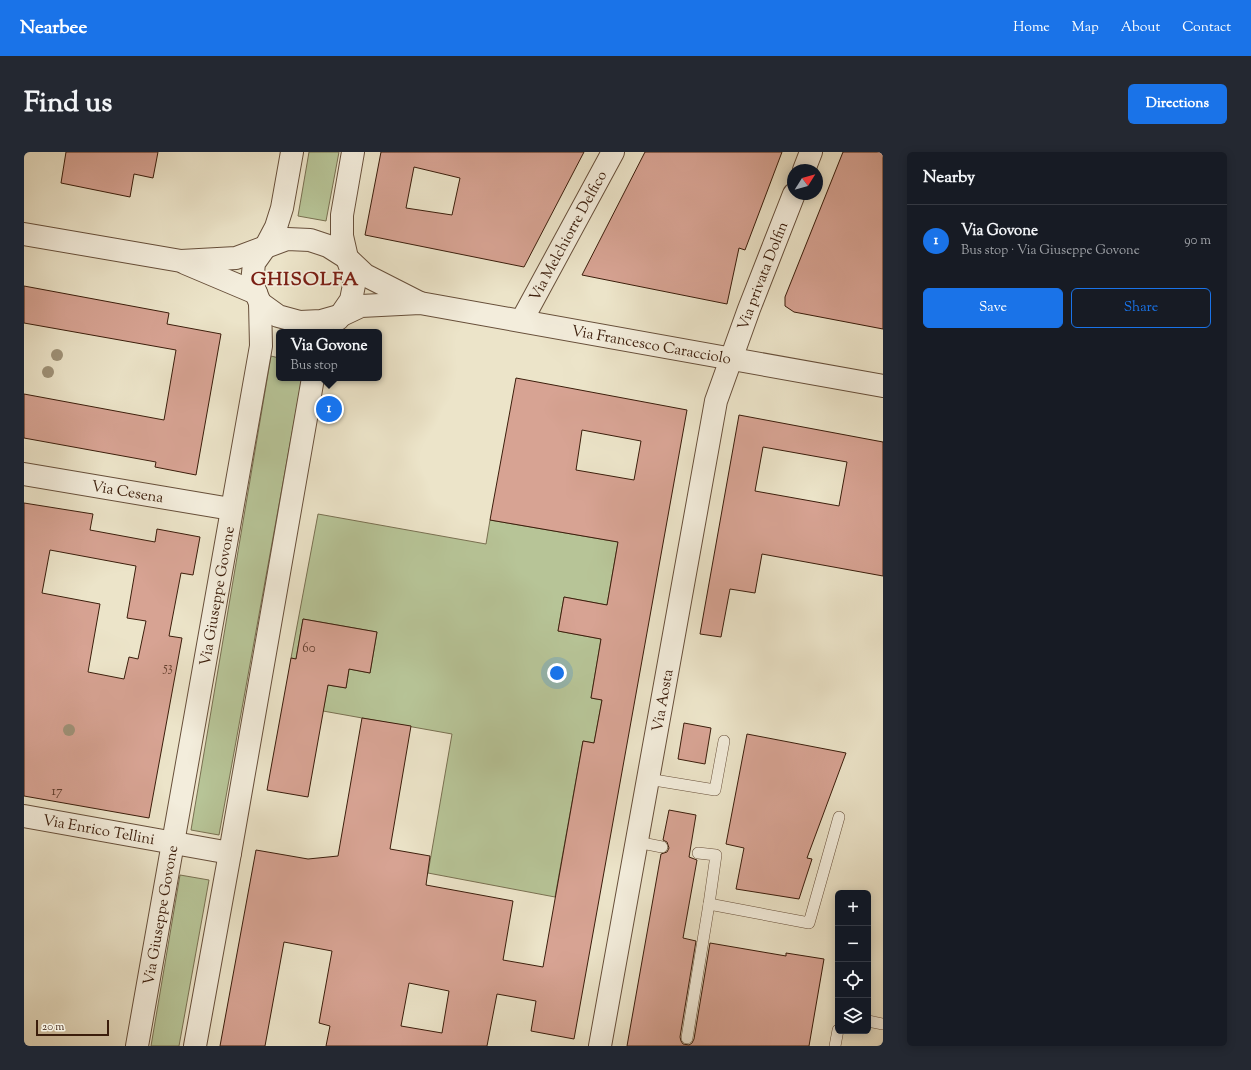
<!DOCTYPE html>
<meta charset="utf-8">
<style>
body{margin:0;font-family:"Sorts Mill Goudy",serif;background:#242831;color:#f1f3f6}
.controls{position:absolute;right:12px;bottom:12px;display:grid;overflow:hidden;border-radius:6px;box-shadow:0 2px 10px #0003}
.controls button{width:36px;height:36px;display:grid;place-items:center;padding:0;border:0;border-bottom:1px solid #363941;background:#171b24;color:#f1f3f6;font:20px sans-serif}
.compass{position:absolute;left:763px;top:12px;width:36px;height:36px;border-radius:50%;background:#171b24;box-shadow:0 2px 10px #0003;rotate:53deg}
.scale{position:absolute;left:12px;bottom:10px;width:73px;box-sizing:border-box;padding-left:4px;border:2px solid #3b1d0b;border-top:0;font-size:11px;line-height:14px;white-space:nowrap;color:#3b1d0b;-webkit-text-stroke:3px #f3eddc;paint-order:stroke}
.you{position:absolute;left:533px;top:521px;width:14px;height:14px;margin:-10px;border:3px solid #fff;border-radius:50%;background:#1a73e8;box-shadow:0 0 0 6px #1a73e833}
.badge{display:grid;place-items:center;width:26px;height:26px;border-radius:50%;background:#1a73e8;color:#fff;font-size:13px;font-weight:700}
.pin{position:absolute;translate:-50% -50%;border:2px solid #fff;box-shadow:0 1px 4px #0006}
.popup{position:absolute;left:252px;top:177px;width:106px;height:52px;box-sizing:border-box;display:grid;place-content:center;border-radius:6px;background:#171b24;filter:drop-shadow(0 1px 3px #0005);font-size:13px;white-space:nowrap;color:#9ea1a6}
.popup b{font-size:15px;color:#f1f3f6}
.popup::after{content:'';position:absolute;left:50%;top:100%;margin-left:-8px;border:8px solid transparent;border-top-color:#171b24}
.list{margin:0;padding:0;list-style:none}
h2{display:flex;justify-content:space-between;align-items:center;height:52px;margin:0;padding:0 16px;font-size:17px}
h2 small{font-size:13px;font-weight:400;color:#9ea1a6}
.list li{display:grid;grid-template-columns:26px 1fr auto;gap:12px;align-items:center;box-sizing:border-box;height:72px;padding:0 16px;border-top:1px solid #363941}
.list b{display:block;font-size:15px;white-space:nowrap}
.list p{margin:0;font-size:13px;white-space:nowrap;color:#9ea1a6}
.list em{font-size:13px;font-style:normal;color:#9ea1a6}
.actions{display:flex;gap:8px;padding:12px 16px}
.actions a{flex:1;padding:9px 0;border:1px solid #1a73e8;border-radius:6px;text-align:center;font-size:14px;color:#1a73e8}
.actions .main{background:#1a73e8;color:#fff}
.icon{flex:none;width:22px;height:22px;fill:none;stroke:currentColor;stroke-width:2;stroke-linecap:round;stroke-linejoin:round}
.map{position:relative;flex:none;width:859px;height:894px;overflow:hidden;border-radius:6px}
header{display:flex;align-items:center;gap:24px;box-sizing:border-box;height:56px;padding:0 20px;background:#1a73e8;color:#fff}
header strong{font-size:19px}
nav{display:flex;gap:22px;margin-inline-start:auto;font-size:14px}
.intro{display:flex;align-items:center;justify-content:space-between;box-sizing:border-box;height:96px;padding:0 24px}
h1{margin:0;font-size:28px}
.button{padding:10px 18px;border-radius:6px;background:#1a73e8;color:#fff;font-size:14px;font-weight:700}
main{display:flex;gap:24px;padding:0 24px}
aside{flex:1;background:#171b24;border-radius:6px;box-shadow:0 2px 10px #0003}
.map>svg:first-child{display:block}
.green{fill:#b7c497;stroke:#797051}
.building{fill:#d7a393;stroke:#3b1d0b;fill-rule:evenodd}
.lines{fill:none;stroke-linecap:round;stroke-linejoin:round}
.lane-casing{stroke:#674f3a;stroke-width:12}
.street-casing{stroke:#674f3a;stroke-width:24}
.lane{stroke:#f3eddc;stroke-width:11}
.street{stroke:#f3eddc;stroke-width:22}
.tree{fill:#9f9278}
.labels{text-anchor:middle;stroke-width:3.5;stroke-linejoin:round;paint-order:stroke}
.number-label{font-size:13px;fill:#623e2d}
.street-label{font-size:15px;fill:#3b1d0b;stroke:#f3eddc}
.district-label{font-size:19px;font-weight:bold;letter-spacing:1px;fill:#7a1f14;stroke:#f3eddc}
</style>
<header>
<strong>Nearbee</strong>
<nav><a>Home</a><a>Map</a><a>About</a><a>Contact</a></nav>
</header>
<div class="intro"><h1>Find us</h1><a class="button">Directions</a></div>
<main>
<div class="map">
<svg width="859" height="894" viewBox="0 0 859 894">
<rect width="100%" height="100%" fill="#ece4c9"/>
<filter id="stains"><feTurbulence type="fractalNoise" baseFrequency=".005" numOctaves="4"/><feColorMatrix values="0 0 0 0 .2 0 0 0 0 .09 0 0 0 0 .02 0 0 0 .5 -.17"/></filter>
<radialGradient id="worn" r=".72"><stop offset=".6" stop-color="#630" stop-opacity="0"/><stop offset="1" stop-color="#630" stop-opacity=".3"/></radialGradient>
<g class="green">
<path d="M285 0H315L302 69 274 64Z"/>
<path d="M247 204 255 206V226H278L195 683 167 678Z"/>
<path d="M294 362 462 392 466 368 594 390 583 453 540 445 534 479 577 487 567 546 578 548 570 591 559 589 531 745 404 721 428 582 299 559 304 533 322 536 325 517 346 521 353 480 279 467 272 507 267 506Z"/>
<path d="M156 723 185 728 155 894H127Z"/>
</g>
<g class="building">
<path d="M42 0H134L129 26 110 22 106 45 37 31Z"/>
<path d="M357 0H560L500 115 341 83ZM390 15 436 26 428 63 382 56Z"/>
<path d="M621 0H758L721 98 715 96 703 152 558 123Z"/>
<path d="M819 0H859V177L770 160 761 154V145Z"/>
<path d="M0 134 145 161 143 172 197 182 172 323 131 315 132 310 0 286V242L140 268 152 198 0 171Z"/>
<path d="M492 226 663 258 550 887 507 879 512 849 473 842 463 894H302L306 874 295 871 308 799 260 790 241 894H196L232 698 284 707 314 704 338 566 387 574 366 697 406 704 402 733 489 749 479 808 519 815 559 589 570 591 578 548 567 546 577 487 534 479 540 445 583 453 594 390 466 368ZM558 278 617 289 610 328 552 318ZM385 831 425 839 418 881 377 874Z"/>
<path d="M715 263 859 290V424L738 402 731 441 706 437 697 485 676 482ZM739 295 823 310 815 354 731 339Z"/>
<path d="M0 351 69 362 66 378 131 390 133 377 176 385 169 423 157 421 145 484 158 486 125 666 0 644ZM26 398 112 414 103 466 122 469 114 507 105 505 100 527 64 520 76 452 18 441Z"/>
<path d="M279 467 353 480 346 521 325 517 322 536 304 533 284 645 243 638 267 506 272 507Z"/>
<path d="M660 571 687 576 681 612 654 607Z"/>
<path d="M723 582 822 601 783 706 788 707 775 747 712 737 720 696 702 692Z"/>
<path d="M645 658 672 663 665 705 673 708 659 786 672 789 656 885 657 889 659 892 665 893 668 891 670 887 686 791 762 804V801L800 807 785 894H603L637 702 643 700 645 696 643 690 639 688Z"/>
</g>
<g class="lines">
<defs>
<g id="lane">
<path d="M624 627 691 638 700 589"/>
<path d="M613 690 638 695"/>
<path d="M674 701 692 703 685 752 785 771 815 665"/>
<path d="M844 869 859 872"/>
<path d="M663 886 685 752"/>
<path d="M811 894 814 878"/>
</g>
<g id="street">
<path d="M780 18 787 0"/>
<path d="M0 82 157 109 212 106 263 87 286 88 304 94 323 106 341 123 396 151"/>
<path d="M161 111 232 141"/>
<path id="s1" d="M236 151 254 164 276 170 297 169 318 163 337 154 396 151 859 234"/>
<path d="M314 167 327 148 331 128 323 106 318 84V63L329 0"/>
<path id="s2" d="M498 168 589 0"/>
<path id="s3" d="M0 322 207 357"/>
<path id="s4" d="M0 664 206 701"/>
<path id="s5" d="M113 894 237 194 236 151 228 131 230 111 242 94 252 75 258 56 268 0"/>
<path d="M171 894 206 701 289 226"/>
<path id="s6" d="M576 894 692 249 725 157 770 42"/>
</g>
</defs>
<use href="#lane" class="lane-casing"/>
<use href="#street" class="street-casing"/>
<use href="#lane" class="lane"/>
<use href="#street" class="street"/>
</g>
<g class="tree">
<circle cx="33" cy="203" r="6"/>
<circle cx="24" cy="220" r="6"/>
<circle cx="45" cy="578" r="6"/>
</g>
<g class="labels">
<g class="number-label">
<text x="285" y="500">60</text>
<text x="144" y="519">53</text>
<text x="33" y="643">17</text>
</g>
<g class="street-label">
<text dy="5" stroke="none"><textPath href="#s2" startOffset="96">Via Melchiorre Delfico</textPath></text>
<text dy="5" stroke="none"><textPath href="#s6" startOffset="789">Via privata Dolfin</textPath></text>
<text dy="5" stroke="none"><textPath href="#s1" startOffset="403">Via Francesco Caracciolo</textPath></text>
<text dy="5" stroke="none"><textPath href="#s3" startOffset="105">Via Cesena</textPath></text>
<text dy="5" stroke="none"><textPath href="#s5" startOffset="457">Via Giuseppe Govone</textPath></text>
<text dy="5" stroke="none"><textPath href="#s6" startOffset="351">Via Aosta</textPath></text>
<text dy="5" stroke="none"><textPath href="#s4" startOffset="76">Via Enrico Tellini</textPath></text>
<text dy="5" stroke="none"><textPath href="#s5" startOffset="133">Via Giuseppe Govone</textPath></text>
</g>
<g class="district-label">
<text x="281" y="133">GHISOLFA</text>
</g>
</g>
<rect width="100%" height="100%" filter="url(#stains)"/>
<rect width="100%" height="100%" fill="url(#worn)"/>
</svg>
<div class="controls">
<button>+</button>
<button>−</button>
<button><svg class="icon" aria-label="locate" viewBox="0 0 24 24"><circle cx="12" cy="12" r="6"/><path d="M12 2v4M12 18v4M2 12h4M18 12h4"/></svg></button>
<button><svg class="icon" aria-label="layers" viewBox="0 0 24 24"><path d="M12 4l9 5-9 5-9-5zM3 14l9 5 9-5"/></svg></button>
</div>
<svg class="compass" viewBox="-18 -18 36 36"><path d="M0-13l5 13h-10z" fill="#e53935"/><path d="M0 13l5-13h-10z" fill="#9ea1a6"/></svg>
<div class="scale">20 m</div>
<div class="you"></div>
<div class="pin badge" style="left:305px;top:257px">1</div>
<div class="popup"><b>Via Govone</b>Bus stop</div>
</div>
<aside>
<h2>Nearby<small></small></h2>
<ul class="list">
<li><span class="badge">1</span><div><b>Via Govone</b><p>Bus stop · Via Giuseppe Govone</p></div><em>90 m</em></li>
</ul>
<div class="actions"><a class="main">Save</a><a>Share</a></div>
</aside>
</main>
